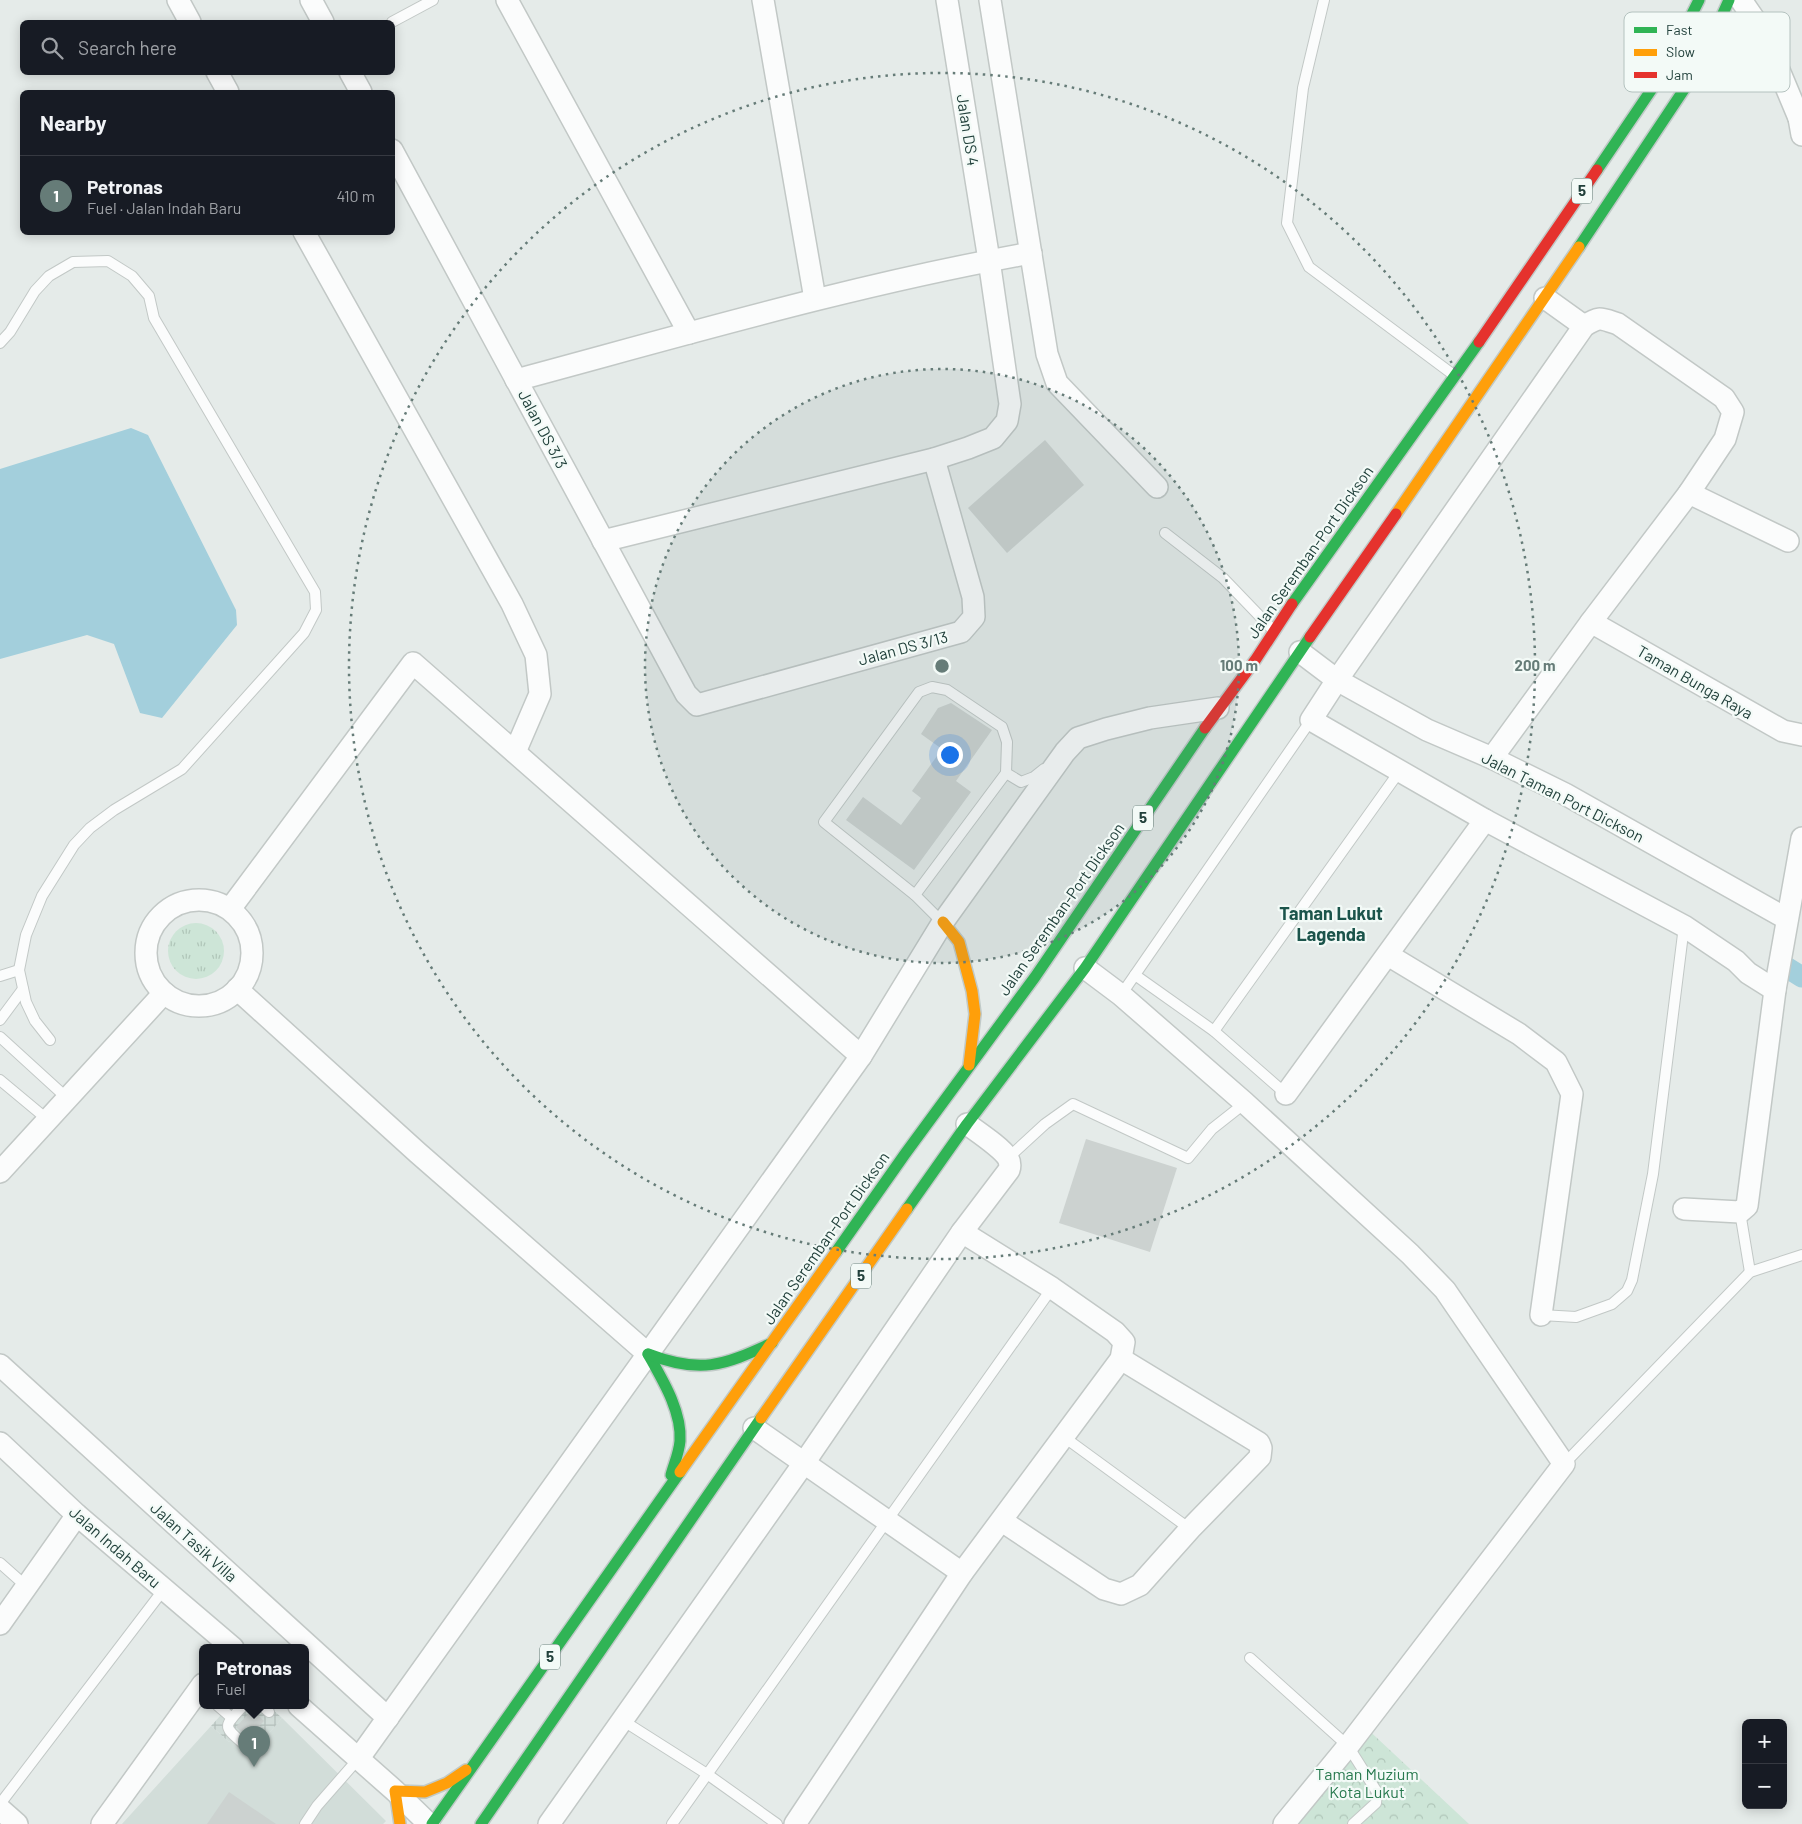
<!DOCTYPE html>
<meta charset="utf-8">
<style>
body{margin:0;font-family:Barlow,sans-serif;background:#242831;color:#f1f3f6}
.controls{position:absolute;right:15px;bottom:15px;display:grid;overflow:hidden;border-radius:8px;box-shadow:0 2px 12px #0003}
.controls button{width:45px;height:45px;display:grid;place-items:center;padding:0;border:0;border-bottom:1px solid #363941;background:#171b24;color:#f1f3f6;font:25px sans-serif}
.you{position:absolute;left:949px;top:754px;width:18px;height:18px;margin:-12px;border:4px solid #fff;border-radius:50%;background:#1a73e8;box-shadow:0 0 0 8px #1a73e833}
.badge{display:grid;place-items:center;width:32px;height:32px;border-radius:50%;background:#667c78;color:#fff;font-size:16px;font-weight:700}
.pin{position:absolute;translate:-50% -41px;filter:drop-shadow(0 1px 2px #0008)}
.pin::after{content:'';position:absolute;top:26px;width:18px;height:15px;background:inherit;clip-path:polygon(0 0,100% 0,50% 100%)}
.popup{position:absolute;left:199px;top:1644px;width:110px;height:65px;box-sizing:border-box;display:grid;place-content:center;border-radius:8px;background:#171b24;filter:drop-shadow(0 1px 4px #0005);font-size:16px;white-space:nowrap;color:#9ea1a6}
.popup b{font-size:19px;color:#f1f3f6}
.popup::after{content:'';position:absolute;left:50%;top:100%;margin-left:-10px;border:10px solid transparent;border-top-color:#171b24}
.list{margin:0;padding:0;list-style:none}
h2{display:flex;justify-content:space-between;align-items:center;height:65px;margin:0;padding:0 20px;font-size:21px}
h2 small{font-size:16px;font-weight:400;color:#9ea1a6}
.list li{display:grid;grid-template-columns:32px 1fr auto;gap:15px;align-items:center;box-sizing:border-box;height:80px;padding:0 20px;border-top:1px solid #363941}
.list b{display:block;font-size:19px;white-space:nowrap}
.list p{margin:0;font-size:16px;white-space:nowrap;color:#9ea1a6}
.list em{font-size:16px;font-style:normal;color:#9ea1a6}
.icon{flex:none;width:28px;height:28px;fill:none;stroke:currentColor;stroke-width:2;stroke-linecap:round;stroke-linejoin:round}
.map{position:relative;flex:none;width:1802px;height:1824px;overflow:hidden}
.search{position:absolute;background:#171b24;box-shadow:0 2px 12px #0003;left:20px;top:20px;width:375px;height:55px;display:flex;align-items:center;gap:12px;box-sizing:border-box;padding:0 18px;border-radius:8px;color:#9ea1a6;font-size:19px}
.panel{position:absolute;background:#171b24;box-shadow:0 2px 12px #0003;left:20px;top:90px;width:375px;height:145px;border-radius:8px}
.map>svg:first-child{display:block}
.built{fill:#d2ddd9}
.industrial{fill:url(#industrial-grid)}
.grass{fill:url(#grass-tufts)}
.park{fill:url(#park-crowns)}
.water{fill:#a3cfdc}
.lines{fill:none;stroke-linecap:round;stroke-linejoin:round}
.canal{stroke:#a3cfdc;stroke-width:21}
.building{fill:#ccd2d0}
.lane-casing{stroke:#c2c8c6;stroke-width:12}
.street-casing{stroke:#c2c8c6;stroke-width:24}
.fast-casing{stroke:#c1cac8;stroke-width:14}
.slow-casing{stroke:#c1cac8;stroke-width:14}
.jam-casing{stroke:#c1cac8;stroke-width:14}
.lane{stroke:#fbfcfc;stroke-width:10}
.street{stroke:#fbfcfc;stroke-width:21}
.fast{stroke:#30b455;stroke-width:11}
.slow{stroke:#ff9f0a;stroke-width:11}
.jam{stroke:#e5322d;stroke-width:11}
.ring{fill:none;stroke:#667c78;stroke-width:2.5;stroke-dasharray:2.5 5}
.labels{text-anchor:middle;stroke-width:4.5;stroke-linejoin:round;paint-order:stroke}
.shield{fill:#f3faf7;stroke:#607873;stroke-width:1}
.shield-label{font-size:15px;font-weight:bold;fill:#21403b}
.street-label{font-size:16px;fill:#21403b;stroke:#f3faf7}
.park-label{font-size:16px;fill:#287a4f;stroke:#f3faf7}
.neighbourhood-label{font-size:18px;font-weight:bold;fill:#1b544b;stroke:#f3faf7}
.key{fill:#f3faf7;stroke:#b4c2bf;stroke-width:1}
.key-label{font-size:14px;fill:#21403b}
.centre{fill:#667c78;stroke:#f3faf7;stroke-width:2.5}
.ring-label{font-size:15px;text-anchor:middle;font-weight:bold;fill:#667c78;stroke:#f3faf7;stroke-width:4.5;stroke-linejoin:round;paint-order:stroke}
</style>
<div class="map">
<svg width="1802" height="1824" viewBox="0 0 1802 1824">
<defs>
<pattern id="industrial-grid" width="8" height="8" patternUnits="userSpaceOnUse" patternTransform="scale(1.25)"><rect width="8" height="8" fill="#d2ddd9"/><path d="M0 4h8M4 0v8" fill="none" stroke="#b4bfbb"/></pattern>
<pattern id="grass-tufts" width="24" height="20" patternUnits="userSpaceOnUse" patternTransform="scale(1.25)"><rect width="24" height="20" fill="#cde5d7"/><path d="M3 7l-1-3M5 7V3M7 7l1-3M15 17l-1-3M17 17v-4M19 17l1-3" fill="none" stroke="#b0c6b9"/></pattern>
<pattern id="park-crowns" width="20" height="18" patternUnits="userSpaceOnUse" patternTransform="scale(1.25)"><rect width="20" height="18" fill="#cde5d7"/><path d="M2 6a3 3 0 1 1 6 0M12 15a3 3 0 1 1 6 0" fill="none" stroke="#b0c6b9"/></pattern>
</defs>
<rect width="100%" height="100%" fill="#e5ebe9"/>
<path class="built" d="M282 1718 386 1821 383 1824H122L211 1726 229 1742 232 1740 249 1757Z"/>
<path class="industrial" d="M229 1706H269L282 1718 249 1757 232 1740 229 1742 211 1726Z"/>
<circle class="grass" cx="196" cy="951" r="28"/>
<path class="park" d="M1362 1724 1469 1824H1281Z"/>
<path class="water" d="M131 428 148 435 236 610 237 625 162 718 140 713 114 644 87 635 0 659V469Z"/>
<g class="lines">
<path class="canal" d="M1786 967 1802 977"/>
</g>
<g class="building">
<path d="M1045 440 1084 485 1007 553 968 508Z"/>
<path d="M951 703 992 730 956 781 971 792 914 870 846 820 863 797 901 825 921 798 912 791 942 749 921 734 938 708Z"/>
<path d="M1086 1139 1177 1168 1150 1252 1059 1223Z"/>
<path d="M252 1710 264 1721 248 1738 236 1727Z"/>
<path d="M229 1792 276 1824H207Z"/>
</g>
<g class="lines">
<defs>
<g id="lane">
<path d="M1324 0 1303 88 1287 223 1309 267 1455 376"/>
<path d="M392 22 433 0"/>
<path d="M0 343 10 332 35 291 49 276 73 262 108 261 132 276 149 296 154 318 315 592 316 610 304 633 182 769 114 810 90 828 74 845 42 896 26 935 19 970 26 1002 35 1021 50 1040"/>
<path d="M1165 533 1223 578 1273 630"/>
<path d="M915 895 1006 773"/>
<path d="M942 922 915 895 824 822 919 692 932 687 947 690 1002 727 1007 742 1006 773 1021 782 1034 777 1044 769"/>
<path d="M1135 975 1214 1031 1286 1094"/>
<path d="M0 976 19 970"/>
<path d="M1121 995 1311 720"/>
<path d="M0 1020 23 989"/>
<path d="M1214 1031 1399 772"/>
<path d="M0 1037 68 1099"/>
<path d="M0 1080 48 1120"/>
<path d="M1008 1158 1045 1124 1073 1104 1188 1158 1212 1129 1245 1103"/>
<path d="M1740 1212 1750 1272"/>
<path d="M1541 1315 1576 1317 1612 1304 1627 1291 1632 1280 1653 1174 1684 926"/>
<path d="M1064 1437 1190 1529"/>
<path d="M1564 1464 1750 1272 1802 1255"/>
<path d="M0 1563 27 1587"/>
<path d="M1250 1658 1348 1746 1377 1792 1376 1803 1353 1824"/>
<path d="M218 1706 232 1718"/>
<path d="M243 1706C221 1729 224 1726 247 1747"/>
<path d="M262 1706 269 1712"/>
<path d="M622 1720 707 1774 777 1824"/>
<path d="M0 1804 164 1589"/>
<path d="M305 1824 317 1806 359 1758"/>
<path d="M672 1824 1052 1288"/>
</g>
<g id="street">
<path d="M178 0 190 22"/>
<path d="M311 0 323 22"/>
<path d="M507 0 689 333"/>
<path d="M763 0 815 299"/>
<path d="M990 0 1047 354 1057 383 1157 487"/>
<path d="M1741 0 1763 32 1799 118 1802 117"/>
<path d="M217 72 228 92"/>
<path d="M350 72 361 92"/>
<path d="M1799 118 1802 135"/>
<path d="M392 150 686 694 697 705 961 632 974 617 973 597 934 459"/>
<path d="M304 232 512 604 536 655 540 694 515 752"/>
<path d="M1545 298 1584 326"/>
<path d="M516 380C687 334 857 284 1031 253"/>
<path d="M1689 493 1788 541"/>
<path d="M603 541 934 459 968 448 993 438 1007 421 1010 404 989 260 947 0"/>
<path d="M1591 622 1783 731 1802 735"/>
<path d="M1300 652 1337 680 1427 730 1492 758 1565 794 1787 919"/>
<path d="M1492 758 1591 622 1689 493 1725 439 1733 412 1724 398 1618 324C1600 318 1600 316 1584 326L1337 680 1311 720 1485 820 1684 926 1736 961 1748 973 1775 990"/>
<circle cx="199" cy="953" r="53"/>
<path d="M230 909 413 663 861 1056"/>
<path d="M1388 955 1519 1034 1556 1062 1572 1094 1541 1315"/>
<path d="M1085 968 1121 995 1245 1103 1410 1254 1445 1290 1564 1464 1348 1746 1284 1824"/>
<path d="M237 989 418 1153 648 1354"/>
<path d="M1286 1094 1485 820"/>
<path d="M0 1172 164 993"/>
<path d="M1684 1209 1740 1212 1747 1206 1775 990 1802 838"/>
<path d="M0 1365 388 1718"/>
<path d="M754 1428 962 1573"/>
<path d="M0 1443 77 1515 233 1648"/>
<path d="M1002 1521 1104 1589 1121 1594 1140 1585 1190 1529 1260 1457 1261 1448 1259 1443 1121 1359"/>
<path d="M0 1624 77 1515"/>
<path d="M299 1706 395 1791 429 1824"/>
<path d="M359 1758 861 1056 943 922 1065 752 1078 738 1106 729 1150 718 1218 708"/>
<path d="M0 1809 17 1824"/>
<path d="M102 1824 203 1684"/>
<path d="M549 1824 804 1463 962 1232 1009 1170C1010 1167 1010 1162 1008 1158 1002 1148 978 1132 967 1124"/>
<path d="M795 1824 962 1573 1121 1359 1124 1342 1115 1332 1052 1288 962 1232"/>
</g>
<g id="fast">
<path d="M1597 170 1662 74 1699 0"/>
<path d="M1579 247 1699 67 1729 0"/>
<path d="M1292 604 1479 342"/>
<path d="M907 1209 967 1124 1085 968 1310 637"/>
<path d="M836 1252 905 1154 1035 977 1205 728"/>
<path d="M648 1354C662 1379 682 1411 680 1441 679 1453 674 1464 671 1475"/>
<path d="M648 1354C700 1374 723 1366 772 1343"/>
<path d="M432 1824 680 1472"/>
<path d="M481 1824 761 1418"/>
</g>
<g id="slow">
<path d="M1396 514 1579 247"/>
<path d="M943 922 959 942 972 991 975 1014 969 1065"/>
<path d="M761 1418 907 1209"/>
<path d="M680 1472 836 1252"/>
<path d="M400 1824 395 1791 425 1792 447 1783 466 1770"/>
</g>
<g id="jam">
<path d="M1479 342 1597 170"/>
<path d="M1310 637 1396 514"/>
<path d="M1205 728 1256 659 1292 604"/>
</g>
</defs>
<use href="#lane" class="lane-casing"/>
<use href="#street" class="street-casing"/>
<use href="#fast" class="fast-casing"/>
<use href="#slow" class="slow-casing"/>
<use href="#jam" class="jam-casing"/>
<use href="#lane" class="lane"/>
<use href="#street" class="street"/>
<use href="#fast" class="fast"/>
<use href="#slow" class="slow"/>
<use href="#jam" class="jam"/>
</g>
<circle cx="942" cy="666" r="297" fill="#667c78" fill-opacity=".12"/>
<g class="ring">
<circle cx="942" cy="666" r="297"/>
<circle cx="942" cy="666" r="593"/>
</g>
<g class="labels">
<g class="shield">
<rect x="1572" y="178.5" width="20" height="25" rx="4"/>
<rect x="1133" y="805.5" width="20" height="25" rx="4"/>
<rect x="851" y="1263.5" width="20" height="25" rx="4"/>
<rect x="540" y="1644.5" width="20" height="25" rx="4"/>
</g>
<g class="shield-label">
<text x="1582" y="196">5</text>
<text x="1143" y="823">5</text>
<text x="861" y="1281">5</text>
<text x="550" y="1662">5</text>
</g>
<g class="street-label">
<text transform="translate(968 130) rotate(81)" y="6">Jalan DS 4</text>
<text transform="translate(543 429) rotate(62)" y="6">Jalan DS 3/3</text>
<text transform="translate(1310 552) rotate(-55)" y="6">Jalan Seremban-Port Dickson</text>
<text transform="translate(903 648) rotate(-15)" y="6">Jalan DS 3/13</text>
<text transform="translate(1695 682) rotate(30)" y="6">Taman Bunga Raya</text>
<text transform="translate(1563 797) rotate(27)" y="6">Jalan Taman Port Dickson</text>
<text transform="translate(1061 909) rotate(-55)" y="6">Jalan Seremban-Port Dickson</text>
<text transform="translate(826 1238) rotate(-55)" y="6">Jalan Seremban-Port Dickson</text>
<text transform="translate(194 1542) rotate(42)" y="6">Jalan Tasik Villa</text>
<text transform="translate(115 1547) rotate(41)" y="6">Jalan Indah Baru</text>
</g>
<g class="park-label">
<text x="1367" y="1780">Taman Muzium<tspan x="1367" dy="18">Kota Lukut</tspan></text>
</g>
<g class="neighbourhood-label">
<text x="1331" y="920">Taman Lukut<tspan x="1331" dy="21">Lagenda</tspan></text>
</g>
</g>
<rect x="1624" y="12" width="166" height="80" rx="8" class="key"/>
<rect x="1634" y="27" width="23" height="6" fill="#30b455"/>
<rect x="1634" y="49" width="23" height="7" fill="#ff9f0a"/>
<rect x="1634" y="72" width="23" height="6" fill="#e5322d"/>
<g class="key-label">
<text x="1666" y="35">Fast</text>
<text x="1666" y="57">Slow</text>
<text x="1666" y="80">Jam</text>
</g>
<circle cx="942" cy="666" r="8" class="centre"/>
<g class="ring-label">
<text x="1239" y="671">100 m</text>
<text x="1535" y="671">200 m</text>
</g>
</svg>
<div class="controls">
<button>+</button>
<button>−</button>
</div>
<div class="you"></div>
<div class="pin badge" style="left:254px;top:1767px">1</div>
<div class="popup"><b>Petronas</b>Fuel</div>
<div class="search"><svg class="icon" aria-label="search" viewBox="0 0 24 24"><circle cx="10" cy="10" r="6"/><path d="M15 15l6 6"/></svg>Search here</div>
<section class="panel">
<h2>Nearby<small></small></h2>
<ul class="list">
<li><span class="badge">1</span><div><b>Petronas</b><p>Fuel · Jalan Indah Baru</p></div><em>410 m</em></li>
</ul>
</section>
</div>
